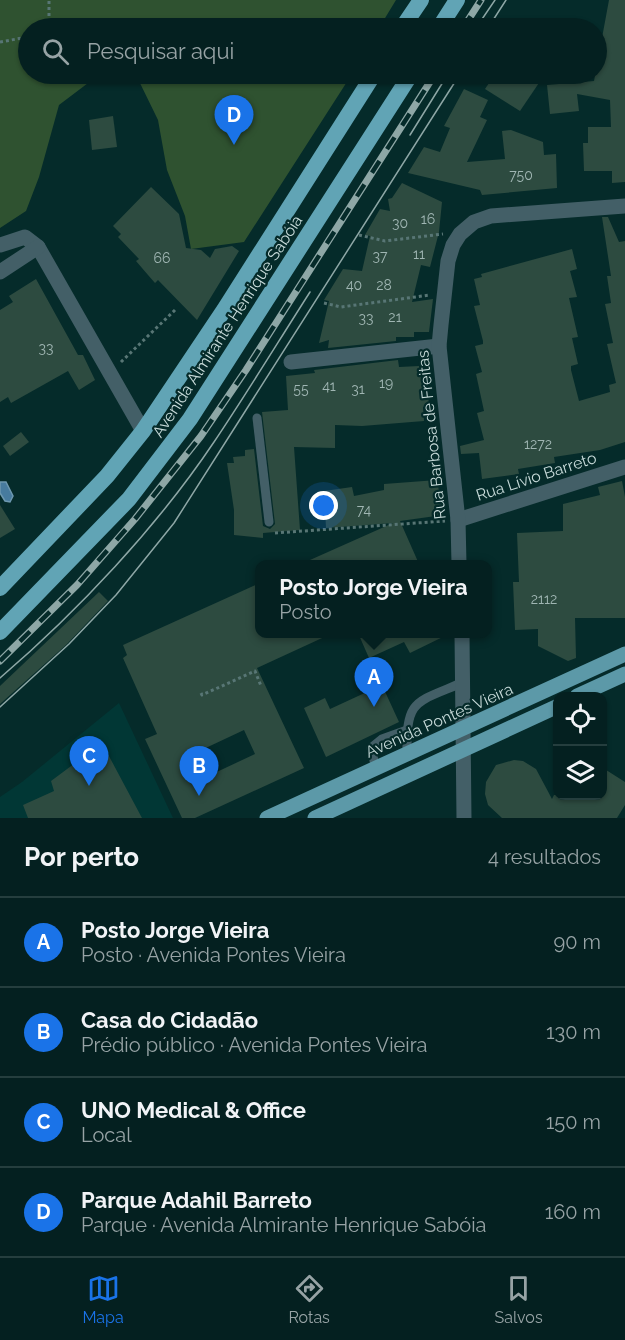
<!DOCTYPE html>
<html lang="pt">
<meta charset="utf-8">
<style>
body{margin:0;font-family:Raleway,sans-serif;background:#122d2d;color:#f1f3f6}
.controls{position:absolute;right:18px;bottom:18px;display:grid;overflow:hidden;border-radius:12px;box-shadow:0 2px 4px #0004}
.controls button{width:54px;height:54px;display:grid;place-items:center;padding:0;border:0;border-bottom:2px solid #253e3e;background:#042020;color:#f1f3f6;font:30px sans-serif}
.you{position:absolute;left:324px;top:506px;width:21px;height:21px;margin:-15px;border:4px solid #fff;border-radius:50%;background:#1a73e8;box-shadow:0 0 0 9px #1a73e833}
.badge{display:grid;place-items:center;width:39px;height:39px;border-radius:50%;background:#1a73e8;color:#fff;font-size:20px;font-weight:700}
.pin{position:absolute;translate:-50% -50px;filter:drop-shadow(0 2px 3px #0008)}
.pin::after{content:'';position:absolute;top:32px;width:21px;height:18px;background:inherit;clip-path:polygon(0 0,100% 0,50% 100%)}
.popup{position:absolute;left:255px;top:560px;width:237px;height:78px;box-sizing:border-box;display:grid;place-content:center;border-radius:12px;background:#042020;filter:drop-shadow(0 2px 4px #0005);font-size:20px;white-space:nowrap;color:#97a3a5}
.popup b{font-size:22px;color:#f1f3f6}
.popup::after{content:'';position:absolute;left:50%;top:100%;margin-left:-12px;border:12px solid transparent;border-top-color:#042020}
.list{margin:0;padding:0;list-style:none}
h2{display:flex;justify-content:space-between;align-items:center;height:78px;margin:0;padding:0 24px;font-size:26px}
h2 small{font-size:20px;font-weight:400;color:#97a3a5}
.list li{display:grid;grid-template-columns:39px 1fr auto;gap:18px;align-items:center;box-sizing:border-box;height:90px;padding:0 24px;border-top:2px solid #253e3e}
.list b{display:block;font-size:22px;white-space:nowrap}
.list p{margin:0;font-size:20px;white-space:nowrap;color:#97a3a5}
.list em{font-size:20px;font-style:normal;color:#97a3a5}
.icon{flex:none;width:33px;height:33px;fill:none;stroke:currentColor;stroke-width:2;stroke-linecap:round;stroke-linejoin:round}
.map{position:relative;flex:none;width:625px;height:818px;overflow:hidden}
.search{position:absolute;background:#042020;box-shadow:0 2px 4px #0004;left:18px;right:18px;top:18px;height:66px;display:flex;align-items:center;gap:15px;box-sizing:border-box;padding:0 21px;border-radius:33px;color:#97a3a5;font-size:22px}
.sheet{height:438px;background:#042020}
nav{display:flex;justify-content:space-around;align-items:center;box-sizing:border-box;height:84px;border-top:2px solid #253e3e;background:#042020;font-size:16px;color:#97a3a5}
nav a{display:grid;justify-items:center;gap:3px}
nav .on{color:#1a73e8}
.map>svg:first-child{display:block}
.built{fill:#013735}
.green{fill:#2f5230}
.water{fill:#477b9e;stroke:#6d98b0;stroke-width:1.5}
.building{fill:#2d4b40;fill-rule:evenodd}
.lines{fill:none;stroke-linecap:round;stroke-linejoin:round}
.path{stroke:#587675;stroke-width:3;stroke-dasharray:3 3;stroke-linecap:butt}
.service{stroke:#435f67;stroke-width:9}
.minor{stroke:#435f67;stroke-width:15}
.primary{stroke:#5c99a8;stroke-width:15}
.trunk{stroke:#61a4b5;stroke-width:16}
.tram{stroke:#8ea7a6;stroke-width:1.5}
.rail-casing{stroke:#8ea7a6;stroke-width:7}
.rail{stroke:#052b2a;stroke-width:4.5;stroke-dasharray:14;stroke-linecap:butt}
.labels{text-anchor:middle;stroke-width:4.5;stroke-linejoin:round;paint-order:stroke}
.number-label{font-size:14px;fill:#a0b6b3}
.street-label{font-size:16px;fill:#c7dad9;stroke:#052b2a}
</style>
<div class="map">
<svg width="625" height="818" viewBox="0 0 625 818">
<rect width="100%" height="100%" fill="#052b2a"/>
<path class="built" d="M119 703 173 818H0V797L22 782Z"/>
<g class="green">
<path d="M0 0H396L379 28H28V74H100L59 105 39 177 26 211 0 228Z"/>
<path d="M109 74H352L244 242 191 249 185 216 167 170 158 120 138 79Z"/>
</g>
<path class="water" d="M0 482H6L13 496 10 502 5 501 0 493Z"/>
<g class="building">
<path d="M609 0H625V182L612 183V171H584L583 143H588V127H611L610 100 577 94 579 111 550 114 547 85 594 81Z"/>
<path d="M495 74H545L520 111 485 89Z"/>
<path d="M464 89 488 100 480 117 487 120 467 162 505 159 502 131 511 130 543 142 544 155 556 154 557 188 482 195 480 190 408 173 424 147 440 152 450 128 444 126Z"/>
<path d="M113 116 117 147 92 150 89 120Z"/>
<path d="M402 183 442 202 439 232 430 267 421 265 412 302 433 299 429 332H414V337H396V341L328 348 329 340 319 343 329 301 324 300 343 269 362 271 370 236 365 235 380 209 390 211 388 199 392 198Z"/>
<path d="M151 187 179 214 186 248 201 250 210 258 215 249 232 246 239 251 197 320 158 280 155 283 148 275 136 261 139 259 118 237 121 234 113 226Z"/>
<path d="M602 217H608L619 242 625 241V442L600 450 554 457 555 463 518 469 519 474 482 479 479 453 461 454 460 446 484 440 477 413 484 411 476 374 482 372 475 346 483 344V341L474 306 480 305 474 279 482 277 481 274 572 249 577 269 570 271 577 297 569 298 578 337 572 338 578 364 571 366V370L579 401 610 392 609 385 616 383 607 344 613 343 605 304 611 303 607 276H611Z"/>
<path d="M36 279 78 355H83L95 380 79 390 68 371 11 403 8 397 0 402V310L13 302 9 296Z"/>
<path d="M398 360 399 367 419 366 421 381H424L428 393 429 407H423L424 421 362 426 335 425V448L294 447 300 530 263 533V538L234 535V510L227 463H234L233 457 245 456V450L254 449 263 526 270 529 275 524 262 412 288 410 286 376 315 373 314 370Z"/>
<path d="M21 432 29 442 10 456 3 446Z"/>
<path d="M437 480 443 515 400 521 419 564H301L393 523 326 528 324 491 352 487 354 496 384 490V484Z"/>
<path d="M622 481 625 497V618H575L576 658 568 661 538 646V629L515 630 513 582H519L517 533 563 531V504L596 496 600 495 598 487Z"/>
<path d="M0 505 15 529 0 538Z"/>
<path d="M260 583V633H333L257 668 304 768 195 818H182L145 739 157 734 123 658 127 655 123 645ZM244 730 255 754 206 777 195 753Z"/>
<path d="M99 592 108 601 66 645 0 704V686Z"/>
<path d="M358 633H451L410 653 404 642 369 658Z"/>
<path d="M382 685 399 722 326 757 304 708 325 698 330 709Z"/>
<path d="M102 743 142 818H28L23 805 54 791 51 781Z"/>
<path d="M514 760 523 761 536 769 552 799 554 795H603V768L625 782V805L617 818H502L488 805 485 794 486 782 496 765Z"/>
</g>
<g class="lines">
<g class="path">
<path d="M49 28V0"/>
<path d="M0 42 28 37"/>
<path d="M359 235 385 241 443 234"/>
<path d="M324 303 341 307 430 295"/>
<path d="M121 362 175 310"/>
<path d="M275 533 445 521"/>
<path d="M201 693 202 695 255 671 261 686"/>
</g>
<g class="service">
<path d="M257 418 269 522"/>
<path d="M407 755C406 698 415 703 464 682"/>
<path d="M376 769 371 748 382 739 407 730"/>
</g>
<g class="minor">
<path d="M0 245 25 237 38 247 143 431"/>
<path d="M0 272 38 247"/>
<path d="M291 362 439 346"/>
<path d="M458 520 625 467"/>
<path d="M459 564 458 520 439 346 441 325 448 261 453 245 460 234 474 222 491 216 625 206"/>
<path d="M462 634 464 818"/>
</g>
<g class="primary">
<path d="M577 696 625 674"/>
<path d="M267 818 625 654"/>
<path d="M315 818 558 706"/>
</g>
<g class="trunk">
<path d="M402 28 421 0"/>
<path d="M439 28 457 0"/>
<path d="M0 588 107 476 143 431 224 310 374 74"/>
<path d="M0 632 129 499 190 419 411 74"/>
</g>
<g class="tram">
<path d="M476 28 495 0"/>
<path d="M488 28 506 0"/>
<path d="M410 135 448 74"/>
<path d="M0 678C78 611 157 527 214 442 247 393 278 342 310 292"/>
<path d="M0 707 69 644 116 595 174 523 460 74"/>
</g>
<defs>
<g id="rail">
<path d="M463 28 481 0"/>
<path d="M0 661 77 585 135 519 201 436 246 370 435 74"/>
</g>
</defs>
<use href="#rail" class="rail-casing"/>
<use href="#rail" class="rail"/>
</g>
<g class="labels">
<g class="number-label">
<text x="521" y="180">750</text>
<text x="428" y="224">16</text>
<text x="400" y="228">30</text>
<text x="419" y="259">11</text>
<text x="380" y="261">37</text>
<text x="162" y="263">66</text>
<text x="354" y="290">40</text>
<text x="384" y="290">28</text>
<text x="395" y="322">21</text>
<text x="366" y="323">33</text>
<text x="46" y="353">33</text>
<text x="386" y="388">19</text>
<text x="329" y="391">41</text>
<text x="301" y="394">55</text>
<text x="358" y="394">31</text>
<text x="538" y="449">1272</text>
<text x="364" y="515">74</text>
<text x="544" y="604">2112</text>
</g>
<g class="street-label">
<text transform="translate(227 326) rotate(-57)" y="6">Avenida Almirante Henrique Sabóia</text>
<text transform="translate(431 435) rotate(-96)" y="6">Rua Barbosa de Freitas</text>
<text transform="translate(536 476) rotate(-18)" y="6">Rua Lívio Barreto</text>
<text transform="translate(439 720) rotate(-24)" y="6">Avenida Pontes Vieira</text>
</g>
</g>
</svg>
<div class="controls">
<button><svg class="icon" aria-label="locate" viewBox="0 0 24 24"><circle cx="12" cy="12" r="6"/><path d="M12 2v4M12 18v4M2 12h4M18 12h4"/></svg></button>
<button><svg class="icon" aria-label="layers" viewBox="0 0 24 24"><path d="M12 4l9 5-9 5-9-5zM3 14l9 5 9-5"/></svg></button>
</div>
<div class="you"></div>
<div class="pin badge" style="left:374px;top:707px">A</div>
<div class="popup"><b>Posto Jorge Vieira</b>Posto</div>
<div class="pin badge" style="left:199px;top:796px">B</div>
<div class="pin badge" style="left:89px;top:786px">C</div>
<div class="pin badge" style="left:234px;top:145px">D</div>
<div class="search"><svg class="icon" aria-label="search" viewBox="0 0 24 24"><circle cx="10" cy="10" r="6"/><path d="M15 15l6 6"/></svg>Pesquisar aqui</div>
</div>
<section class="sheet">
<h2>Por perto<small>4 resultados</small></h2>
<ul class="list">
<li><span class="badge">A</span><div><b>Posto Jorge Vieira</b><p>Posto · Avenida Pontes Vieira</p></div><em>90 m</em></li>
<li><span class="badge">B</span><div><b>Casa do Cidadão</b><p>Prédio público · Avenida Pontes Vieira</p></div><em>130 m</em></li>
<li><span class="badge">C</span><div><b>UNO Medical &amp; Office</b><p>Local</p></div><em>150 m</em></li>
<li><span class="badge">D</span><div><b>Parque Adahil Barreto</b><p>Parque · Avenida Almirante Henrique Sabóia</p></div><em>160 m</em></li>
</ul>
</section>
<nav>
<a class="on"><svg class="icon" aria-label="map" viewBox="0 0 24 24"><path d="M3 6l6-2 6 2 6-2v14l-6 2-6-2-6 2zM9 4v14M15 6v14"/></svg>Mapa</a>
<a><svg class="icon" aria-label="directions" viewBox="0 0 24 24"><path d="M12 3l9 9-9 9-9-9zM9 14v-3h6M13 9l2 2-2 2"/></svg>Rotas</a>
<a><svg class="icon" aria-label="saved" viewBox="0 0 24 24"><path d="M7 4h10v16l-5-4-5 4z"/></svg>Salvos</a>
</nav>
